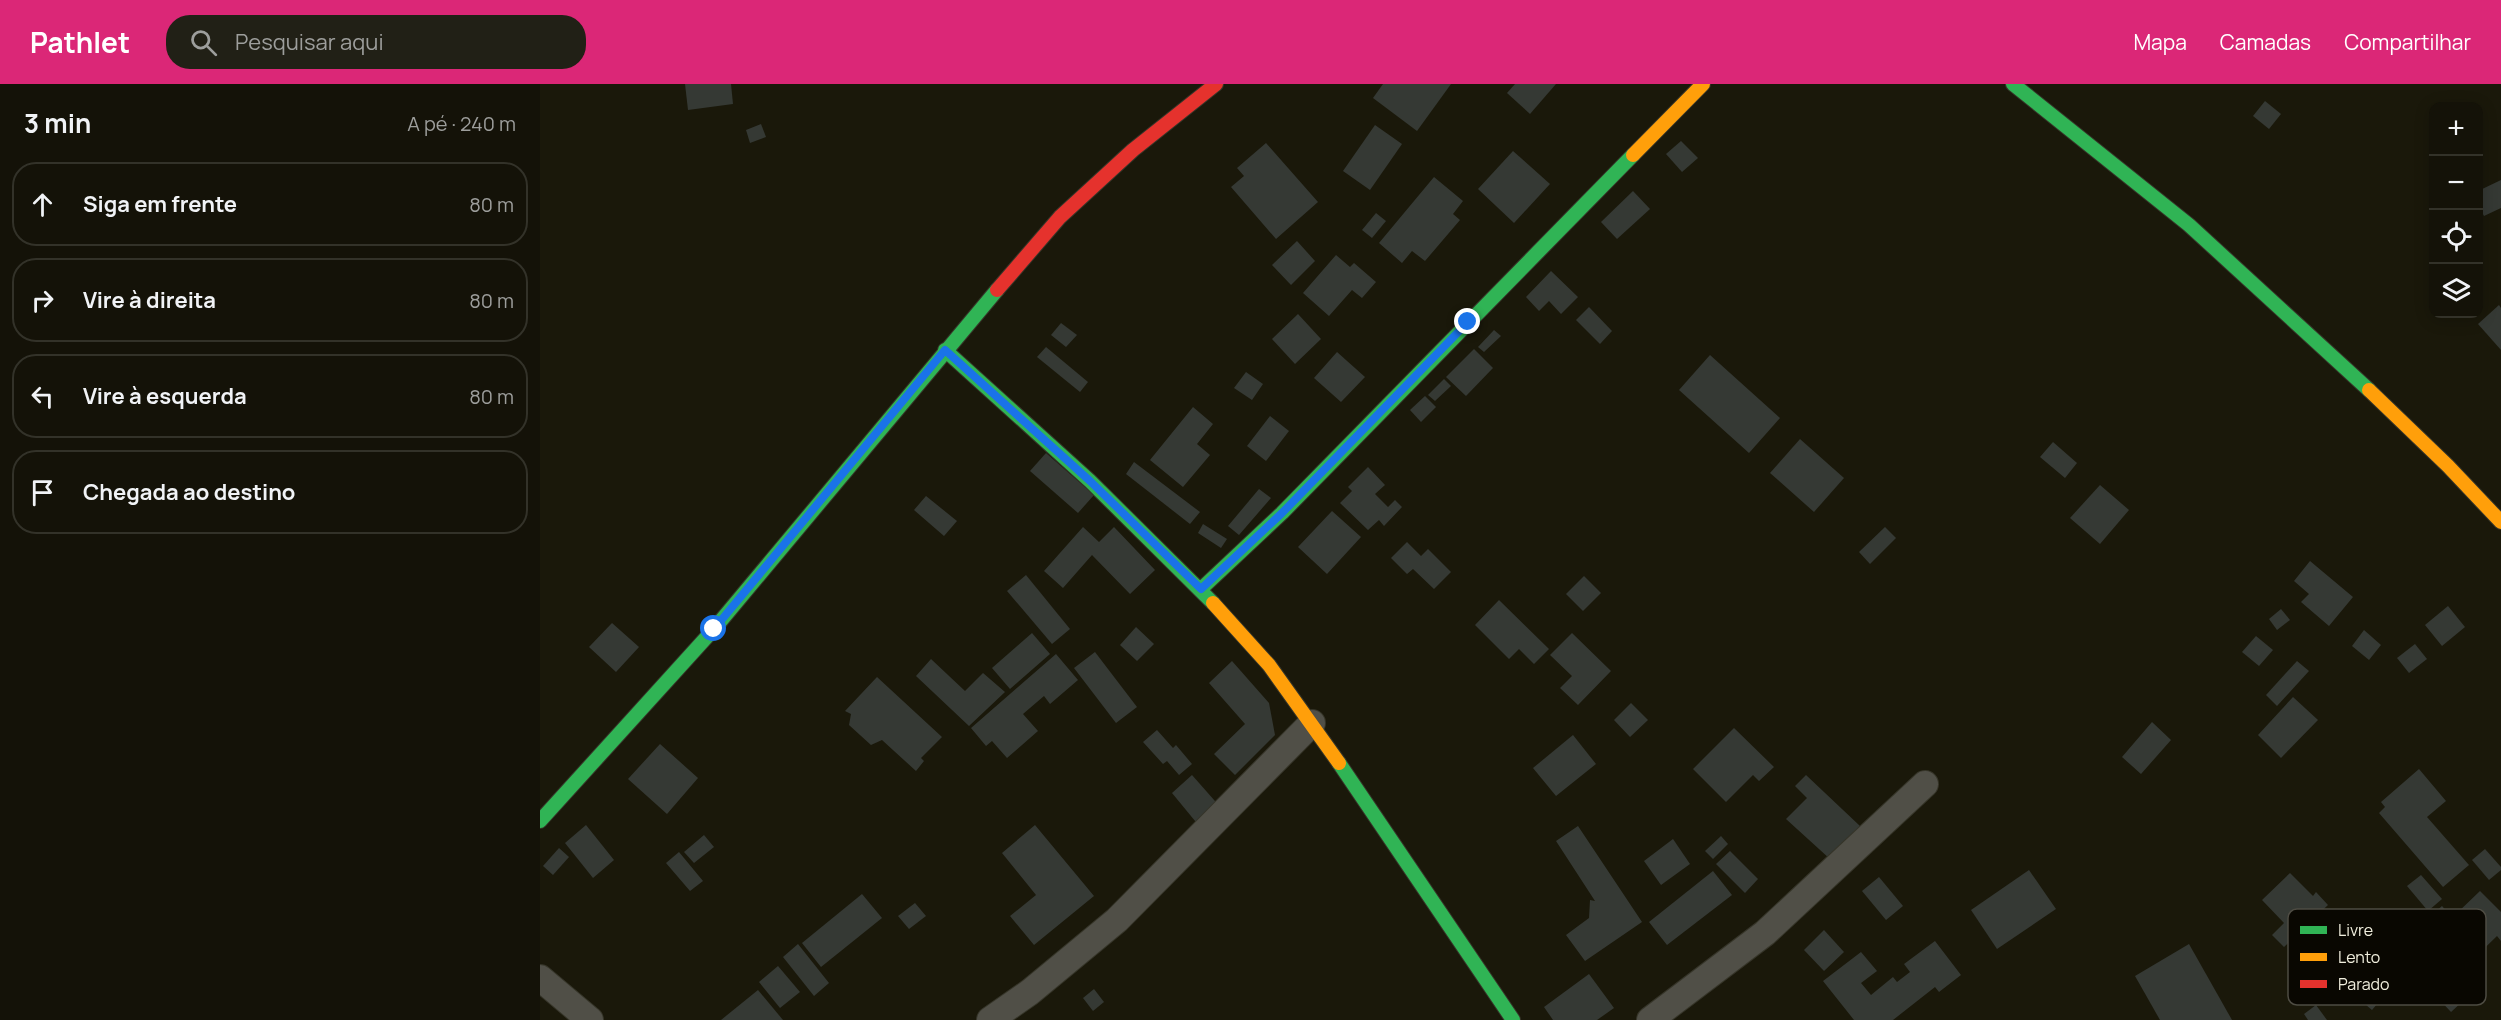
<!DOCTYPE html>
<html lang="pt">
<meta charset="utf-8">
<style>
body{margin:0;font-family:Manrope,sans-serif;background:#212016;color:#f1f3f6}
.controls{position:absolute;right:18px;top:18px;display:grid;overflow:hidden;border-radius:12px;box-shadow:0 3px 15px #0003}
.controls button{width:54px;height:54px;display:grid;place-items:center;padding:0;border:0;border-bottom:2px solid #333229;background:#141208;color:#f1f3f6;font:30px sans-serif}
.stop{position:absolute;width:18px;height:18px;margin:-14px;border:4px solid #1a73e8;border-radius:50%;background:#fff}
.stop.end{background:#1a73e8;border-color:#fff;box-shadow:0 2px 6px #0008}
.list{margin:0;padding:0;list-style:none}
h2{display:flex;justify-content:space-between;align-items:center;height:78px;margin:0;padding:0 24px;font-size:26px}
h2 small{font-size:20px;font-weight:400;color:#9d9e9c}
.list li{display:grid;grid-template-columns:39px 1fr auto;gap:18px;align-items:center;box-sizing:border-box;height:84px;margin:0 12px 12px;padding:0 12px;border:2px solid #333229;border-radius:24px}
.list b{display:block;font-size:22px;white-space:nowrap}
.list em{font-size:20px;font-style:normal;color:#9d9e9c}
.icon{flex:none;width:33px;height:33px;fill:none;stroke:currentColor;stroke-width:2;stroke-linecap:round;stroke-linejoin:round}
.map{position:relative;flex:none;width:1961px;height:936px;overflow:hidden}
header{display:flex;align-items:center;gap:36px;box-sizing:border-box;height:84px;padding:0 30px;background:#db2777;color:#fff}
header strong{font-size:28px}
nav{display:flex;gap:33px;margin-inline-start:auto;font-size:21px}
.search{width:420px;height:54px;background:#212016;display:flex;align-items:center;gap:15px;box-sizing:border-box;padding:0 21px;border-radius:24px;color:#9d9e9c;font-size:22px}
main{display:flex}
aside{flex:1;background:#141208}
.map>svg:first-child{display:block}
.building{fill:#353934}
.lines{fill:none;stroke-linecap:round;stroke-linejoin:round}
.street-casing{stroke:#363529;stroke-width:28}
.fast-casing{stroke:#363529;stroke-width:16}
.slow-casing{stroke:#363529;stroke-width:16}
.jam-casing{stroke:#363529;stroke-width:16}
.street{stroke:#504f47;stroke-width:26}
.fast{stroke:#30b455;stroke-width:14}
.slow{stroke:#ff9f0a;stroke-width:14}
.jam{stroke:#e5322d;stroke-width:14}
.route{stroke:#1a73e8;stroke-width:8}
.key{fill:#090701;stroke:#4e4c43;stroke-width:1.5}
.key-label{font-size:16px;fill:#f0eedd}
</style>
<header>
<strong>Pathlet</strong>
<div class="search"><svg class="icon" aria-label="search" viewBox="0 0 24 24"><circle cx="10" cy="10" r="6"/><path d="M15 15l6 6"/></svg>Pesquisar aqui</div>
<nav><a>Mapa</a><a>Camadas</a><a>Compartilhar</a></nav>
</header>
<main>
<aside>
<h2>3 min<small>A pé · 240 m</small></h2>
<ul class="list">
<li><svg class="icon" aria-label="ahead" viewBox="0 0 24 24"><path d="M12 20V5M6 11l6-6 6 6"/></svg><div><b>Siga em frente</b></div><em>80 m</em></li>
<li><svg class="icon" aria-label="right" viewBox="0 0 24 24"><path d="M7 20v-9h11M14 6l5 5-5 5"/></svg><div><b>Vire à direita</b></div><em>80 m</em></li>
<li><svg class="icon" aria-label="left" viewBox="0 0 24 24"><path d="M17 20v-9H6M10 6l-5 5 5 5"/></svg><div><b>Vire à esquerda</b></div><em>80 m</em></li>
<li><svg class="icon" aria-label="arrive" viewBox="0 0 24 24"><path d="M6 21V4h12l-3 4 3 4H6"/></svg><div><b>Chegada ao destino</b></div></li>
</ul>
</aside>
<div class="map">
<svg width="1961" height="936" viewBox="0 0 1961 936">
<rect width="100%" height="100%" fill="#1a180a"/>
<g class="building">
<path d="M145 0H191L193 20 148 26Z"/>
<path d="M843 0H911L877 47 833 14Z"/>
<path d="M975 0H1016L990 30 967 9Z"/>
<path d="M1725 17 1741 30 1729 45 1713 32Z"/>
<path d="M221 40 226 53 210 59 206 46Z"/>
<path d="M835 41 862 60 830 106 803 87Z"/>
<path d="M1141 57 1158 74 1142 88 1126 70Z"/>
<path d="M726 59 778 118 736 155 691 103 704 92 697 84Z"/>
<path d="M973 67 1010 100 974 139 938 105Z"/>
<path d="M894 93 923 117 913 130 920 136 885 177 872 167 862 179 839 159Z"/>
<path d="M1961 96V124L1944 132 1938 121V107Z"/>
<path d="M1093 107 1110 125 1077 155 1061 138Z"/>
<path d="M836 129 846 137 832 154 822 146Z"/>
<path d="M757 157 775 177 751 201 732 181Z"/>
<path d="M796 171 810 183 814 179 836 198 822 214 812 206 789 232 763 209Z"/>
<path d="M1011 187 1038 213 1021 230 1009 217 999 227 986 213Z"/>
<path d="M1959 221 1961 224V266L1938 240Z"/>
<path d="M1049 223 1072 247 1060 260 1036 236Z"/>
<path d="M758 230 781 255 755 280 732 255Z"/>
<path d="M521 239 537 251 526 263 511 251Z"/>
<path d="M954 246 961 252 944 268 938 263Z"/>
<path d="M506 263 548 298 540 308 497 273Z"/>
<path d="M934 265 953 284 926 312 906 293Z"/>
<path d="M797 268 825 293 801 318 774 294Z"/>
<path d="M1170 271 1240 334 1209 369 1139 306Z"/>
<path d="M706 288 723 300 712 316 694 304Z"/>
<path d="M904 295 911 302 895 317 888 311Z"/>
<path d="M885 312 896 323 881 338 870 326Z"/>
<path d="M653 323 673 340 657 360 670 371 643 403 610 376Z"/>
<path d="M730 332 749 347 726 377 707 362Z"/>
<path d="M1260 355 1304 394 1274 428 1230 389Z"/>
<path d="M1513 358 1537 379 1525 394 1500 373Z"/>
<path d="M506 369 554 411 538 429 490 387Z"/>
<path d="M594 378 660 428 650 440 586 390Z"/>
<path d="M828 383 845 401 835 410 848 423 855 416 862 423 844 442 839 436 828 446 800 419 812 407 808 403Z"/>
<path d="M1560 401 1589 426 1560 460 1530 434Z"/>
<path d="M719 405 731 414 699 451 688 442Z"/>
<path d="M386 412 417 437 404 452 374 426Z"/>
<path d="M792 427 821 453 787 490 758 463Z"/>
<path d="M663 440 687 455 681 464 658 449Z"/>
<path d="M543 443 559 458 574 443 615 486 590 510 552 471 523 504 504 487Z"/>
<path d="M1345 443 1356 454 1330 480 1319 468Z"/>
<path d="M867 458 881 472 888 465 911 488 894 505 873 485 867 490 851 474Z"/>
<path d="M1770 477 1813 513 1789 542 1761 518 1769 510 1754 497Z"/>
<path d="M486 491 530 545 512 560 467 507Z"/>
<path d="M1044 492 1061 509 1043 527 1026 510Z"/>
<path d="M959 516 1009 565 994 580 979 565 969 575 935 541Z"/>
<path d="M1908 522 1925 543 1902 562 1885 541Z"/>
<path d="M1741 525 1750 536 1737 546 1729 535Z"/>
<path d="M72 539 99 563 76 588 49 563Z"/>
<path d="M596 543 614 560 597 577 580 561Z"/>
<path d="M1824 546 1841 561 1829 576 1812 562Z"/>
<path d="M492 549 510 570 470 605 452 584Z"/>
<path d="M1032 549 1071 587 1038 621 1020 604 1032 592 1010 571Z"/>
<path d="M1716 552 1733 566 1719 582 1702 568Z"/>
<path d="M1875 560 1887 575 1869 589 1857 574Z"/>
<path d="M555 568 597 623 576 639 534 584Z"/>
<path d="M516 570 538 596 510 620 504 612 483 630 498 647 467 674 452 657 446 662 431 644Z"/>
<path d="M391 575 425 607 443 589 465 608 429 642 376 592Z"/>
<path d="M692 577 729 619 735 651 695 691 674 670 705 640 669 599Z"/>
<path d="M1757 577 1769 587 1737 622 1726 611Z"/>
<path d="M337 593 402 653 381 674 384 677 376 687 342 656 331 661 309 641 311 630 305 627Z"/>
<path d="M1753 613 1778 636 1741 674 1718 651Z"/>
<path d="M1091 619 1108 636 1090 653 1074 636Z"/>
<path d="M1612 638 1631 656 1601 690 1582 673Z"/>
<path d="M1194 644 1234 683 1219 697 1213 691 1186 718 1153 685Z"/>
<path d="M617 646 633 664 636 661 652 680 639 691 627 677 623 680 603 658Z"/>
<path d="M1033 651 1056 680 1016 712 993 684Z"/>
<path d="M120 660 158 694 127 730 88 695Z"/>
<path d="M1879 685 1906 717 1887 733 1929 781 1903 803 1839 729 1845 723 1841 718Z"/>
<path d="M652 691 682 725 660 743 632 709Z"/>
<path d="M1266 691 1320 742 1290 775 1246 735 1267 714 1255 702Z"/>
<path d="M46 741 74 776 53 794 25 759Z"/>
<path d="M495 741 554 812 494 861 470 832 496 811 462 769Z"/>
<path d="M1038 742 1102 838 1045 877 1026 851 1049 834 1050 816 1055 817 1016 757Z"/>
<path d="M164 751 174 763 154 779 144 768Z"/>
<path d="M1181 752 1188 760 1173 775 1165 767Z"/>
<path d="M1133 755 1150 780 1121 801 1104 777Z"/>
<path d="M19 764 29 773 13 791 3 782Z"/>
<path d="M1945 765 1961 783V786L1949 796 1932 776Z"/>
<path d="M1190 767 1218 795 1205 809 1176 780Z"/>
<path d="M139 768 163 797 150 807 126 779Z"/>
<path d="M1489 786 1516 825 1457 865 1431 826Z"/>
<path d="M1173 787 1192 811 1127 861 1109 838Z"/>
<path d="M1750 789 1773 812 1776 808 1788 821 1744 863 1732 851 1744 839 1722 816Z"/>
<path d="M1881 791 1902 815 1888 827 1867 802Z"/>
<path d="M1339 793 1363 822 1346 836 1322 807Z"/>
<path d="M1940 807 1961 828V857L1957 852 1918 890 1934 907 1911 928 1865 879Z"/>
<path d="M322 810 342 834 281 883 262 859Z"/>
<path d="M375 819 386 832 369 845 358 832Z"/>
<path d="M1902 822 1910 831 1894 844 1887 835Z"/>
<path d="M1284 846 1304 868 1284 887 1264 866Z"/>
<path d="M1395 857 1421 891 1399 908 1395 903 1353 936H1314L1283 897 1321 868 1337 887 1321 899 1331 911 1353 893 1357 898 1370 888 1364 880Z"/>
<path d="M258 860 289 899 274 912 243 873Z"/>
<path d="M1649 860 1692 936H1620L1595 892Z"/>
<path d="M238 882 260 908 240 924 219 898Z"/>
<path d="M1049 890 1074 924 1057 936H1013L1004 923Z"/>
<path d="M1817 892 1843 913 1832 926 1807 905Z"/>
<path d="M554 905 564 918 553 927 543 914Z"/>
<path d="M218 906 243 936H181Z"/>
<path d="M1776 921 1787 936H1768L1764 930Z"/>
</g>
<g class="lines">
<defs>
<g id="street">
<path d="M0 894 50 936"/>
<path d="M450 936 490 908 577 836 772 639"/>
<path d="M1110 936 1225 849 1385 700"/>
</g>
<g id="fast">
<path d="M1473 0 1649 141 1829 306"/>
<path d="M405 266 550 397 673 519"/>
<path d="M661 505 742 429 1093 71"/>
<path d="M799 679 973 936"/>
<path d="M0 737 174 545 457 206"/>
</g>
<g id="slow">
<path d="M1093 71 1163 0"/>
<path d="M1829 306 1908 382 1961 438"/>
<path d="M673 519 729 581 799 679"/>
</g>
<path id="jam" d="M457 206 520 133 593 66 676 0"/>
</defs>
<use href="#street" class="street-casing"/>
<use href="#fast" class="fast-casing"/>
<use href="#slow" class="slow-casing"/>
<use href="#jam" class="jam-casing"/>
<use href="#street" class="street"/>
<use href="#fast" class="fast"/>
<use href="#slow" class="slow"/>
<use href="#jam" class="jam"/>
</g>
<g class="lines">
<path class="route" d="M174 545 405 266 550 397 661 505 742 429 928 238"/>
</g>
<rect x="1748" y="825" width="198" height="96" rx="9" class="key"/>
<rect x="1760" y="842" width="27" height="8" fill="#30b455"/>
<rect x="1760" y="869" width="27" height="8" fill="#ff9f0a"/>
<rect x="1760" y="896" width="27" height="8" fill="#e5322d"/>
<g class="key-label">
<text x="1798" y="852">Livre</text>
<text x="1798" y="879">Lento</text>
<text x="1798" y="906">Parado</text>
</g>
</svg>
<div class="controls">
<button>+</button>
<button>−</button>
<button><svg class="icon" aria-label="locate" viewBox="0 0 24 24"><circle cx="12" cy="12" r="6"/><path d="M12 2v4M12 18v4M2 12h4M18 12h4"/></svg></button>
<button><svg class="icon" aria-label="layers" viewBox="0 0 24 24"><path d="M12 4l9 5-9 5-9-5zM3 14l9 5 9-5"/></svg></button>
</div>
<div class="stop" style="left:174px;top:545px"></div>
<div class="stop end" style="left:928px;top:238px"></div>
</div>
</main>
